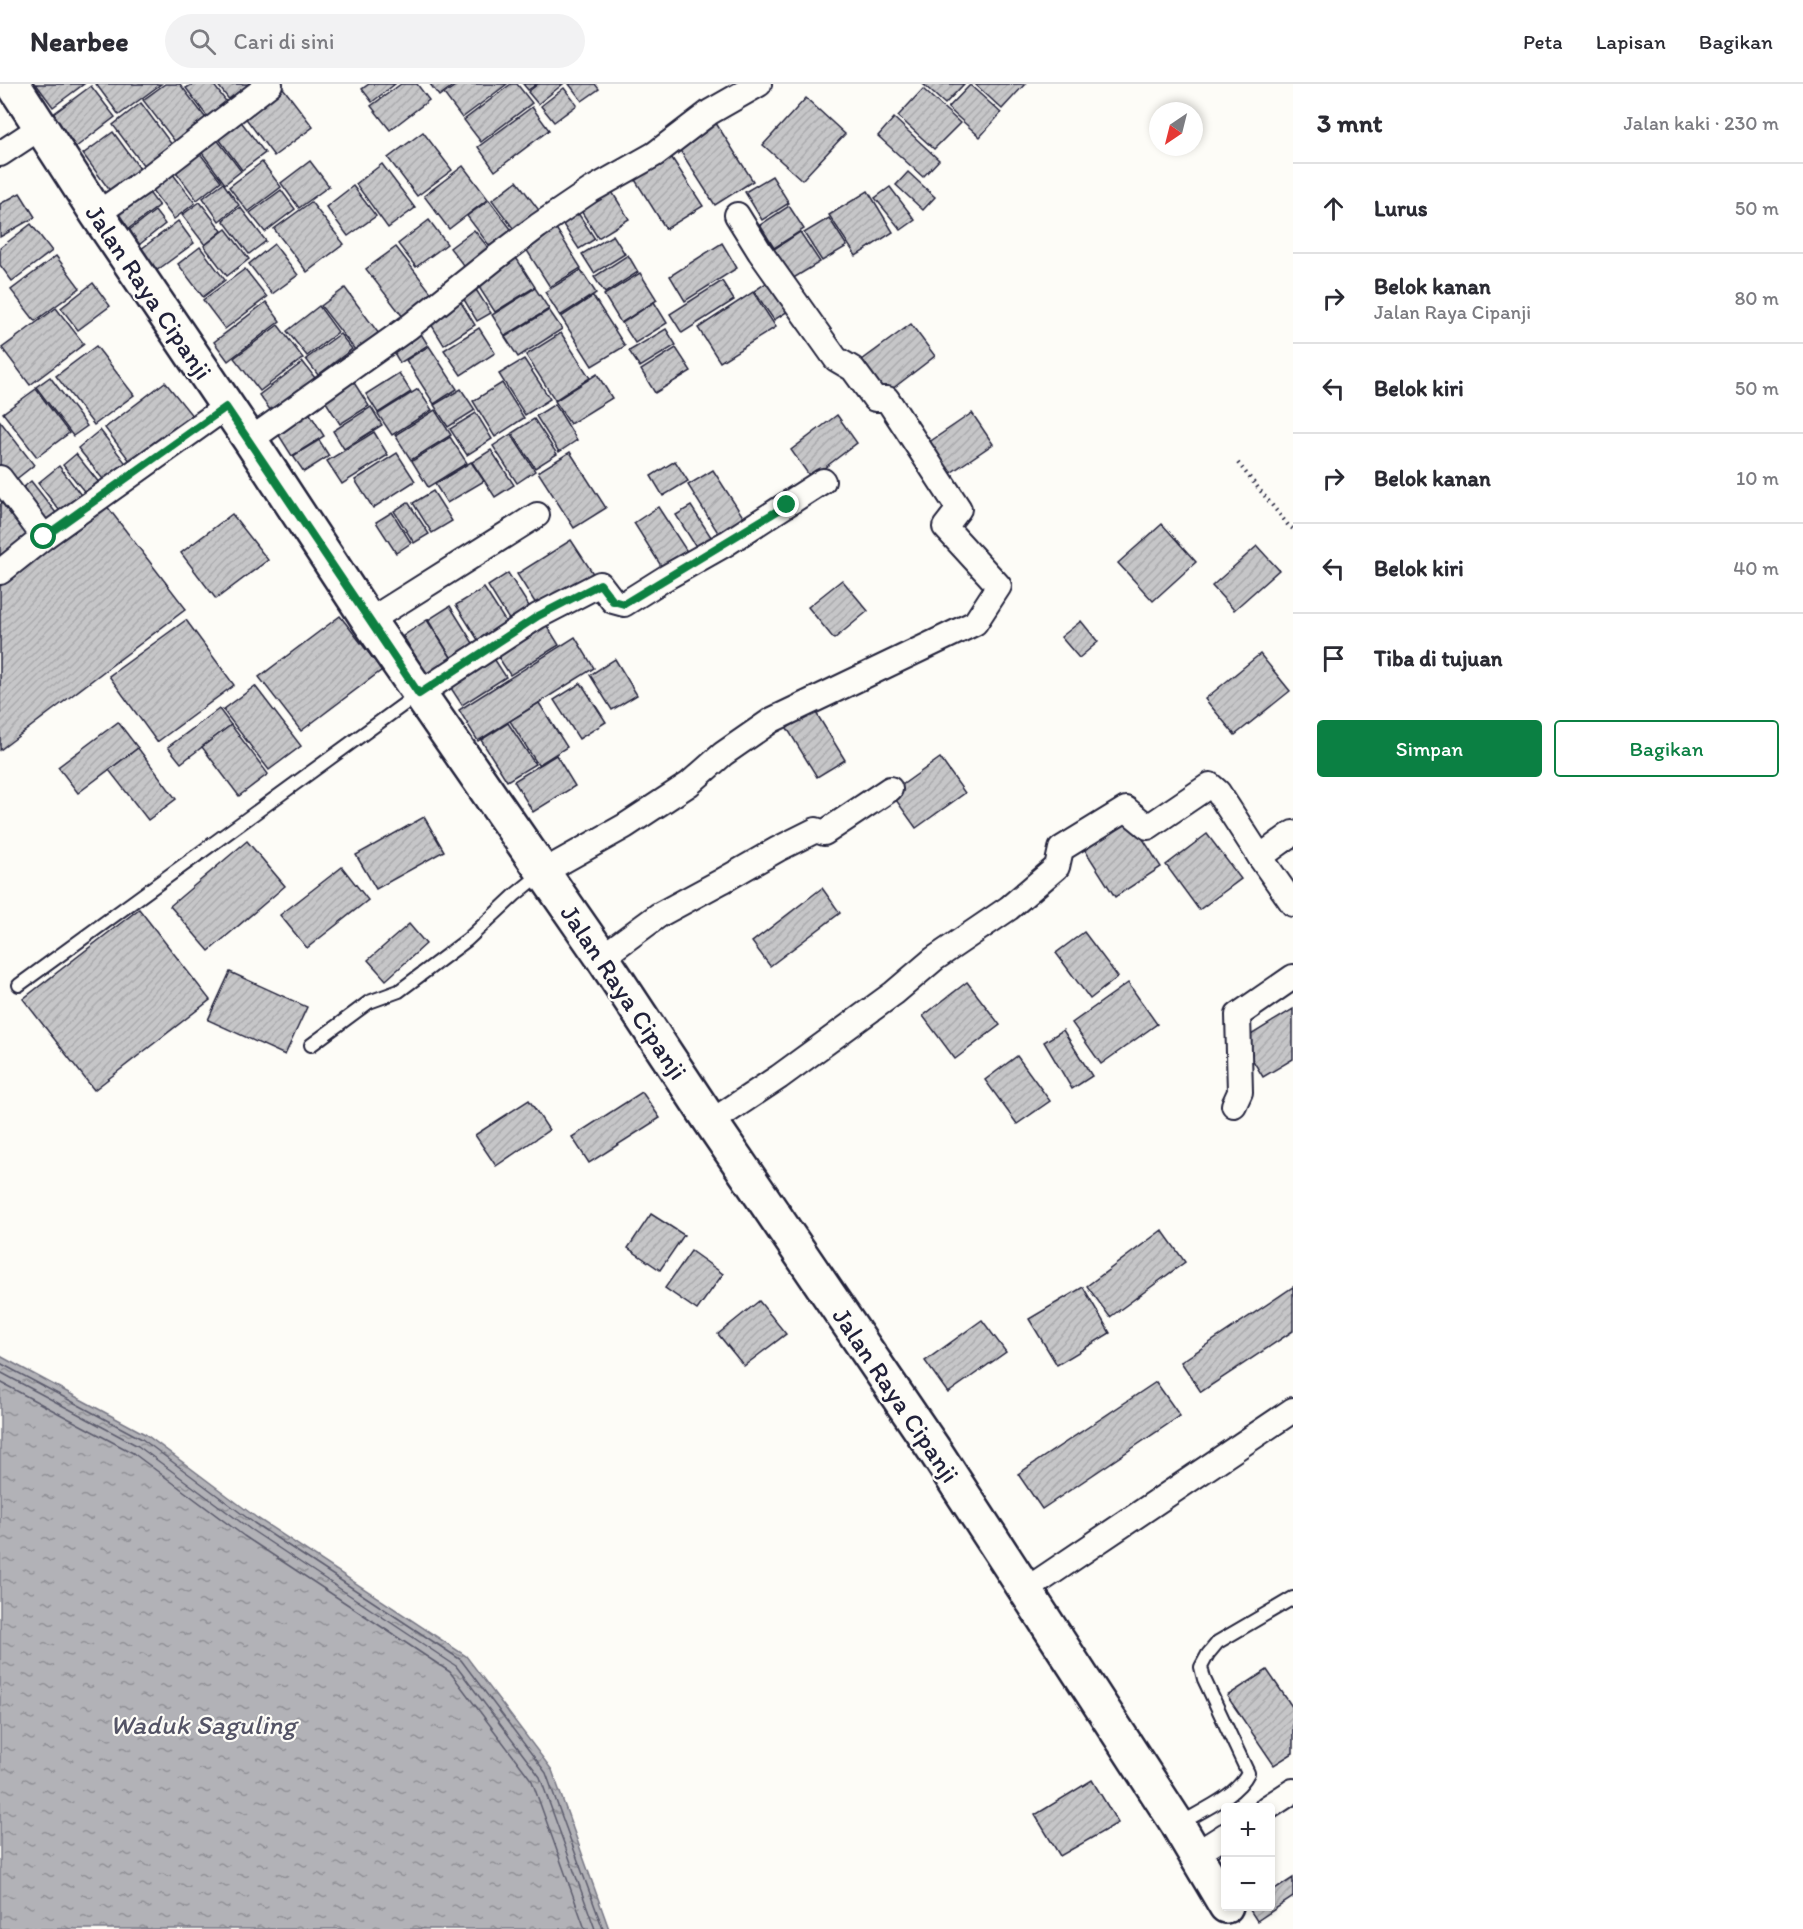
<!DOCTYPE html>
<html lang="id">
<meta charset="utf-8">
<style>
body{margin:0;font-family:Itim,sans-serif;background:#f2f2f3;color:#2b2b33}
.controls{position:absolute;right:18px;bottom:18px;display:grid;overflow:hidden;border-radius:6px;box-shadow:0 3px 9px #0003}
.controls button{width:54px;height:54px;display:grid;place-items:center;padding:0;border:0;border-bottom:2px solid #e1e1e2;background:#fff;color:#2b2b33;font:30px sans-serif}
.compass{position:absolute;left:1149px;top:18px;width:54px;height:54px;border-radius:50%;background:#fff;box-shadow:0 3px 9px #0003;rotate:215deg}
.stop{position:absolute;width:18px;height:18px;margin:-14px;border:4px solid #0b8043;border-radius:50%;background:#fff}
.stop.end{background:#0b8043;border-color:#fff;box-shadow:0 2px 6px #0008}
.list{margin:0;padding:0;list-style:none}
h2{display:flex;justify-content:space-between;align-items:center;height:78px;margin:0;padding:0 24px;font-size:26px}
h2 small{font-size:20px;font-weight:400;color:#7c7c81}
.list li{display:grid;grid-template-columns:39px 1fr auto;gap:18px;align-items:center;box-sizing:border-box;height:90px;padding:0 24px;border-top:2px solid #e1e1e2}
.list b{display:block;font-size:22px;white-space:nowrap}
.list p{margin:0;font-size:20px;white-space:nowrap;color:#7c7c81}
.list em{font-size:20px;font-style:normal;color:#7c7c81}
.actions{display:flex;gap:12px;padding:18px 24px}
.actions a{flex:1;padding:14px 0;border:2px solid #0b8043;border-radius:6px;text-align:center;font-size:21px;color:#0b8043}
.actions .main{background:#0b8043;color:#fff}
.icon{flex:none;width:33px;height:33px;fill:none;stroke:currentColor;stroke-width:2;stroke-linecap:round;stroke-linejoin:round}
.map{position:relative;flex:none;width:1293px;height:1845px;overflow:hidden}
header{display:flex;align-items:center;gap:36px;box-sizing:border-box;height:84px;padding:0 30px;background:#fff;border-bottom:2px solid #e1e1e2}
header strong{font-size:28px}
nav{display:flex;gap:33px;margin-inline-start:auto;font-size:21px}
.search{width:420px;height:54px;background:#f2f2f3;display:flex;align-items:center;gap:15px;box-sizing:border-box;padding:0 21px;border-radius:33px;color:#7c7c81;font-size:22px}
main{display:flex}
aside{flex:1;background:#fff}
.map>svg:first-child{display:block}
.water{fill:url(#water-ripples);stroke:#787885;stroke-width:1.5}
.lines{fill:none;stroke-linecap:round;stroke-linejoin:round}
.shore{stroke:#5c5c6d;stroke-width:1.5}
.building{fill:url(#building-hatch);stroke:#22223b;stroke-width:1.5}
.lane-casing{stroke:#22223b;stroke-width:16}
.street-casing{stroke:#22223b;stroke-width:28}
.secondary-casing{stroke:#22223b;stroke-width:38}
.path{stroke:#22223b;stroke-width:4;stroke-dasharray:1.5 4.5;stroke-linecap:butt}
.lane{stroke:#fdfcf7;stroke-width:12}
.street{stroke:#fdfcf7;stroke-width:24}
.secondary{stroke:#fdfcf7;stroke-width:33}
.route{stroke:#0b8043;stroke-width:8}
.labels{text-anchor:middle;stroke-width:4.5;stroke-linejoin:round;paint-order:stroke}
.street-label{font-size:26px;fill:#22223b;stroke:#fdfcf7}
.water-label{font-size:27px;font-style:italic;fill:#545466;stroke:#fdfcf7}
</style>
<header>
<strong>Nearbee</strong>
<div class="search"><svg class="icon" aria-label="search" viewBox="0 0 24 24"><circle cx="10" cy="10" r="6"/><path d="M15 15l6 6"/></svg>Cari di sini</div>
<nav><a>Peta</a><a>Lapisan</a><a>Bagikan</a></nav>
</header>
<main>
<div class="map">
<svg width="1293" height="1845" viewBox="0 0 1293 1845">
<defs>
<pattern id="water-ripples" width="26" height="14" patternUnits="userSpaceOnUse" patternTransform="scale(1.5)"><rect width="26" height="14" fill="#b2b2b7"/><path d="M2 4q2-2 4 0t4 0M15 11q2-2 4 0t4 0" fill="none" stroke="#909096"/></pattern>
<pattern id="building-hatch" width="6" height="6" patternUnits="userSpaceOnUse" patternTransform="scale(1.5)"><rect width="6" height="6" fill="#c6c6c8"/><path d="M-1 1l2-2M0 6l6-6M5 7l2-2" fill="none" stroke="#aaaaad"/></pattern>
</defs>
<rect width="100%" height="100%" fill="#fdfcf7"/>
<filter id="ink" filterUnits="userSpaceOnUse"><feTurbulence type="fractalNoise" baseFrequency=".0167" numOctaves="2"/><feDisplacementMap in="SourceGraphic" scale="12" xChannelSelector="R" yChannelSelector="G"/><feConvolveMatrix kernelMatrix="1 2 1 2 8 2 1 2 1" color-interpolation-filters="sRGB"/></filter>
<g filter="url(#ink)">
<path class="water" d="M0 1272 145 1350 257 1434 466 1572 552 1686 609 1845H0Z"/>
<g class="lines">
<g class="shore">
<path d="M0 1279 142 1355 254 1439 461 1576 546 1689 603 1845"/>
<path d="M0 1288 138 1362 250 1445 456 1582 540 1693 595 1845"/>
<path d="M0 1298 133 1369 244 1452 450 1588 532 1697 585 1845"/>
</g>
</g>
<g class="building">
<path d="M36 0H84L53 23Z"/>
<path d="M96 0H161L119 31Z"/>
<path d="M165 0H180L211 41 180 64 143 16Z"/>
<path d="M193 0H213L231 24 212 39 186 4Z"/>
<path d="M217 0H263L234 22Z"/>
<path d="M280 0 313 43 274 72 241 28Z"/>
<path d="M369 0H395L372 18 362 5Z"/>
<path d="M401 0H417L429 16 390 46 371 22Z"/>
<path d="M430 0H455L439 12Z"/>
<path d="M458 0H507L462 34 444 10Z"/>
<path d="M511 0H517L532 19 481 58 464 36Z"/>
<path d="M523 0H537L528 6Z"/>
<path d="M538 0H563L538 20 528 8Z"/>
<path d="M569 0H595L599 5 582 17Z"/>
<path d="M923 0H964L945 20Z"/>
<path d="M975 0H1025L1002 25Z"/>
<path d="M970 1 1001 29 980 53 948 24Z"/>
<path d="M91 2 115 33 76 63 52 31Z"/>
<path d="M564 4 577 21 554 38 541 22Z"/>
<path d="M923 5 960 39 934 65 898 32Z"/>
<path d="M806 14 845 50 802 96 763 61Z"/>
<path d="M141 19 178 69 150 90 113 41Z"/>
<path d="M532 23 549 46 495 87 478 63Z"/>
<path d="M236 31 265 69 242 86 214 48Z"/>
<path d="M712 33 753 97 715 121 674 57Z"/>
<path d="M894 34 939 76 923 93 878 52Z"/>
<path d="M113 48 146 93 116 115 83 70Z"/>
<path d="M423 48 452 86 417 112 388 74Z"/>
<path d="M213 50 241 87 225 100 197 62Z"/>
<path d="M195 63 221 97 197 116 171 81Z"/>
<path d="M668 68 703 122 666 145 632 91Z"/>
<path d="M310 77 329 102 299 124 281 99Z"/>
<path d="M262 78 281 103 248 128 229 103Z"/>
<path d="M382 80 415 124 388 144 356 100Z"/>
<path d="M463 82 488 115 449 145 424 112Z"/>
<path d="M169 85 195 119 174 135 148 101Z"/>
<path d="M908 88 935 113 923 126 896 101Z"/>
<path d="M772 92 789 119 762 136 745 108Z"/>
<path d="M517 97 544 133 519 152 492 116Z"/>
<path d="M223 99 239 121 219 137 203 114Z"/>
<path d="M353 102 376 132 348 152 326 123Z"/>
<path d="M145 103 159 122 124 148 111 130Z"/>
<path d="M609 103 629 135 598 154 578 122Z"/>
<path d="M890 103 915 136 901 146 875 114Z"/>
<path d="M281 106 295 125 265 148 250 129Z"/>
<path d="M868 107 893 148 856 172 829 131Z"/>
<path d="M20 109 35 133 0 153V120Z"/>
<path d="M489 116 517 153 495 169 467 132Z"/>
<path d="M200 118 222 147 205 161 182 131Z"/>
<path d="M311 118 344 160 307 188 274 145Z"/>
<path d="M789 122 804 145 774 164 760 141Z"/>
<path d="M240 123 266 157 249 170 223 136Z"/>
<path d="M574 123 595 155 579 165 558 133Z"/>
<path d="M155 127 165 140 135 164 124 150Z"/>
<path d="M829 134 847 162 822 177 804 149Z"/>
<path d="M429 136 447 160 416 183 398 160Z"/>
<path d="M178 137 194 159 152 190 136 169Z"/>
<path d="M552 138 581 184 550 203 521 157Z"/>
<path d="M31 140 52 167 12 197 0 181V164Z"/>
<path d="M226 145 249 175 227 192 204 162Z"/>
<path d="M474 146 491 167 467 186 450 164Z"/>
<path d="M800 148 820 178 792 195 774 165Z"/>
<path d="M613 151 625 170 594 189 582 170Z"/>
<path d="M722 159 737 184 685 217 670 192Z"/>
<path d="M274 160 298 191 272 210 249 180Z"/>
<path d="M200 163 225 196 203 213 178 180Z"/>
<path d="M396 163 433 211 403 233 366 185Z"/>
<path d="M628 171 638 188 605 209 594 193Z"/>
<path d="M56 172 80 204 35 237 11 206Z"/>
<path d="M515 172 535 203 495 228 475 197Z"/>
<path d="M245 185 267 213 225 245 203 216Z"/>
<path d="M581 186 596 209 560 232 545 208Z"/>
<path d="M640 189 657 216 621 239 604 211Z"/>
<path d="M774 194 793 224 774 236 754 207Z"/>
<path d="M722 197 734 216 682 249 670 230Z"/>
<path d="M93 199 110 222 78 246 61 224Z"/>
<path d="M473 201 491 229 477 237 460 209Z"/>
<path d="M345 204 382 254 359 271 321 222Z"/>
<path d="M535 204 549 225 505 252 492 231Z"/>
<path d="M753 208 776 243 720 278 698 244Z"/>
<path d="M457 212 475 241 444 261 426 232Z"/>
<path d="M593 212 625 262 592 282 561 233Z"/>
<path d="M266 218 280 237 228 277 214 258Z"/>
<path d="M654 218 667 239 635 259 622 239Z"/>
<path d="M319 222 338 248 307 272 287 247Z"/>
<path d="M56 224 84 260 30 301 2 264Z"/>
<path d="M549 226 562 245 518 273 505 253Z"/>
<path d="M911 240 935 272 883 312 858 279Z"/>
<path d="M278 241 303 274 260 307 234 274Z"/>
<path d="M479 244 495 269 461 291 444 266Z"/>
<path d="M418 245 428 261 400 279 390 262Z"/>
<path d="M666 245 676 261 640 283 629 267Z"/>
<path d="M561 249 590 294 555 316 526 271Z"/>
<path d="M340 250 352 265 318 291 306 275Z"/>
<path d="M96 262 134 311 94 341 56 292Z"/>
<path d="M429 262 457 305 434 320 406 276Z"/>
<path d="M676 264 691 287 655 309 641 286Z"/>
<path d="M524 275 550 315 525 331 499 290Z"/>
<path d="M303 278 321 302 277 335 259 311Z"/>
<path d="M399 289 411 308 378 329 366 310Z"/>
<path d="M597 290 612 314 570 340 555 317Z"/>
<path d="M50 293 87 342 73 352 36 303Z"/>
<path d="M351 294 369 322 340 340 322 312Z"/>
<path d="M165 298 194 334 133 381 105 344Z"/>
<path d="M502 299 524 334 495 353 473 317Z"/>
<path d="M36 305 69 349 37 373 3 329Z"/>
<path d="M418 305 432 326 392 351 378 330Z"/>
<path d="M461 305 475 326 448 343 434 321Z"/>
<path d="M555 320 577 356 559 368 536 332Z"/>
<path d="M371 323 382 341 344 365 333 347Z"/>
<path d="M307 325 324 352 292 372 275 345Z"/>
<path d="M435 326 451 351 411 376 395 351Z"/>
<path d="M476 329 492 355 467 371 450 345Z"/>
<path d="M972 329 993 360 946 392 925 361Z"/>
<path d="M837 331 857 359 811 394 791 366Z"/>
<path d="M534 335 557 370 535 384 512 349Z"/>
<path d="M0 337 34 381 10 400 0 387Z"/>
<path d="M100 346 128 382 106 399 78 364Z"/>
<path d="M374 348 388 371 342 400 327 377Z"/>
<path d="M511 350 535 387 517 399 493 362Z"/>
<path d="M450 353 467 379 428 403 412 377Z"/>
<path d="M319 356 329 372 304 388 293 372Z"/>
<path d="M491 366 514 401 495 413 472 378Z"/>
<path d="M570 368 606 424 574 444 538 388Z"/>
<path d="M397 369 415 397 373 424 355 396Z"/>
<path d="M76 370 100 400 87 411 63 381Z"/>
<path d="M675 377 688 397 663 412 651 392Z"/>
<path d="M471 378 484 397 447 419 435 400Z"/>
<path d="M59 382 84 415 63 431 38 399Z"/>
<path d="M713 386 747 439 722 455 688 401Z"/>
<path d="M31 397 60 434 46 444 18 408Z"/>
<path d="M433 407 452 437 432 449 413 419Z"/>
<path d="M408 418 429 450 414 459 394 427Z"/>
<path d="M2 419 32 457 0 482V421Z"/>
<path d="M106 421 186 525 0 666V502Z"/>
<path d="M691 422 715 459 700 469 676 431Z"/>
<path d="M658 423 688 469 663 485 634 439Z"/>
<path d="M392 428 411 459 396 469 376 438Z"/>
<path d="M232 430 268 476 216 515 181 469Z"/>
<path d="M1162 440 1196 478 1153 517 1118 479Z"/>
<path d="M571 456 596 494 541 528 517 490Z"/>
<path d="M1257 462 1279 486 1234 526 1212 502Z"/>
<path d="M508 489 534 530 513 542 488 502Z"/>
<path d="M842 496 868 527 834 555 808 523Z"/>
<path d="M484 504 511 546 483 564 456 521Z"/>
<path d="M450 522 476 564 454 578 428 536Z"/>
<path d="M340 532 382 586 301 647 259 593Z"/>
<path d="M186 536 234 601 157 658 109 592Z"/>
<path d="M427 536 454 578 429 594 403 552Z"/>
<path d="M544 537 559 561 510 591 495 568Z"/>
<path d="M1081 537 1098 558 1079 574 1061 553Z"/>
<path d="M575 553 594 584 478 657 459 626Z"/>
<path d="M491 570 506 593 462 621 447 598Z"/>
<path d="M1260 570 1290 607 1235 651 1205 615Z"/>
<path d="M615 575 637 611 612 626 590 591Z"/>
<path d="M581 599 606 638 579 655 554 616Z"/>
<path d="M255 602 301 662 269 686 223 626Z"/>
<path d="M539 619 567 663 538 681 510 637Z"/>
<path d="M219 625 231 641 181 679 168 663Z"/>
<path d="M815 627 845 676 817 693 787 644Z"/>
<path d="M118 638 138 664 78 709 58 683Z"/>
<path d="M508 639 535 680 507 697 481 656Z"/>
<path d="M231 641 268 690 239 712 202 663Z"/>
<path d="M138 664 176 715 148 736 109 686Z"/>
<path d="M556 671 575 702 533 728 514 697Z"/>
<path d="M940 674 965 709 916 744 891 709Z"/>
<path d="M1127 730 1161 783 1115 813 1081 760Z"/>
<path d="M424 733 444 767 376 805 356 771Z"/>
<path d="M1207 750 1241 795 1199 826 1166 781Z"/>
<path d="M247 757 285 802 209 867 170 822Z"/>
<path d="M342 783 368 816 307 864 280 831Z"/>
<path d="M822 804 840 829 770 882 752 858Z"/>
<path d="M139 825 210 916 94 1006 23 915Z"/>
<path d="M409 840 426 860 386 896 368 876Z"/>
<path d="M1084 848 1118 893 1090 915 1056 869Z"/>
<path d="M230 888 307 923 285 971 208 936Z"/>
<path d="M967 898 1000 941 955 975 923 932Z"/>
<path d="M1128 899 1157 940 1101 980 1072 939Z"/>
<path d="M1293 925V975L1263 993 1241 957Z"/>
<path d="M1063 946 1092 992 1072 1005 1044 958Z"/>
<path d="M1017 972 1050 1017 1017 1040 985 996Z"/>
<path d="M642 1008 660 1034 589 1079 572 1053Z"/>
<path d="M529 1016 549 1046 496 1082 475 1051Z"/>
<path d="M651 1130 684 1151 660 1186 628 1164Z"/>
<path d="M1162 1146 1185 1178 1110 1233 1087 1202Z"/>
<path d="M691 1167 723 1190 697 1226 665 1204Z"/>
<path d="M1083 1203 1110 1249 1057 1281 1029 1235Z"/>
<path d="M1293 1203V1247L1201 1308 1181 1278Z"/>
<path d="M759 1217 786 1250 744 1282 718 1250Z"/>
<path d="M982 1236 1006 1268 948 1309 925 1277Z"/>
<path d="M1156 1298 1180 1332 1042 1425 1018 1390Z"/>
<path d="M1267 1586 1293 1624V1669L1274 1681 1227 1612Z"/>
<path d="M1092 1696 1118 1739 1060 1772 1035 1731Z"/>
<path d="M1293 1794V1813L1257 1837 1248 1823 1270 1822V1809Z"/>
</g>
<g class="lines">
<defs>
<g id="lane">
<path d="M19 901 418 610"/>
<path d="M311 961 369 918 399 907 467 856 516 810 542 789"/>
<path d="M1179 1740C1201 1727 1237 1712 1248 1689L1204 1595 1201 1583 1208 1570 1218 1558 1293 1514"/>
</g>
<g id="street">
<path d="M0 70 41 43"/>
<path d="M97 130 143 98 270 0"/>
<path d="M250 356 409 243 494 175 538 142 591 106 655 70 710 28 759 0"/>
<path d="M0 394 44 453"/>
<path d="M0 488 44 453 226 323"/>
<path d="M369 537 537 431"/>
<path d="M419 610 538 532 600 500 613 517 624 520 667 493 727 459 823 397"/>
<path d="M1260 773 1293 749"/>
<path d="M543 788 625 742 689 700 723 670 772 636 975 539 999 502 945 443 959 425 887 315H875L853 285 836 275 760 168 737 131"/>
<path d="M602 873 659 831 722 797 778 765 816 746 824 749 890 705"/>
<path d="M1234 1021 1240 1008 1238 931 1293 893"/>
<path d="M711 1038 779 993 894 909 934 875 1009 824 1057 783 1061 765 1126 725 1148 743 1210 701 1218 708 1260 773 1293 820"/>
<path d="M1026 1506 1293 1326"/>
<path d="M1267 1724 1293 1707"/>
<path d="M1196 1770 1226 1751"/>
</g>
<path id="secondary" d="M13 0 97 130 250 356 369 537 602 873 711 1038 937 1370 1178 1741 1226 1822"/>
</defs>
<use href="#lane" class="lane-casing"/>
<use href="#street" class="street-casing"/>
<use href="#secondary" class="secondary-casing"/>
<path class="path" d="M1238 379 1288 441 1293 445"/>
<use href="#lane" class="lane"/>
<use href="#street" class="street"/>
<use href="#secondary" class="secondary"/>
</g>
</g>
<g class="lines" filter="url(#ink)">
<path class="route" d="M44 453 226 323 419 610 538 532 600 500 613 517 624 520 787 421"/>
</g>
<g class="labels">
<g class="street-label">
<text transform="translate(149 208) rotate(56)" y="9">Jalan Raya Cipanji</text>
<text transform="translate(624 908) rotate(56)" y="9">Jalan Raya Cipanji</text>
<text transform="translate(896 1311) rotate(56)" y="9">Jalan Raya Cipanji</text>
</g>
<g class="water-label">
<text x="203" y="1650">Waduk Saguling</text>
</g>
</g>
</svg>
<div class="controls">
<button>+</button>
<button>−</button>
</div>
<svg class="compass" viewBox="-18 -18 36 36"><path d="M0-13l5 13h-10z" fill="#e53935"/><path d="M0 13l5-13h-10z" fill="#7c7c81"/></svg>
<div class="stop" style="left:44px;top:453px"></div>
<div class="stop end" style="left:787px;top:421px"></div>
</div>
<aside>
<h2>3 mnt<small>Jalan kaki · 230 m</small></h2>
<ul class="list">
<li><svg class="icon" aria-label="ahead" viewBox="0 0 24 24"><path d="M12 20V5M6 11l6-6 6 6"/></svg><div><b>Lurus</b></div><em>50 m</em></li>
<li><svg class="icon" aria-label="right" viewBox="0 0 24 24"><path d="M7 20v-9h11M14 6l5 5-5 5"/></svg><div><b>Belok kanan</b><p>Jalan Raya Cipanji</p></div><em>80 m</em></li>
<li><svg class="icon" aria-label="left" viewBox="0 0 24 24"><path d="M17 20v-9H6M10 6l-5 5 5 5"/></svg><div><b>Belok kiri</b></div><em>50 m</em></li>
<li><svg class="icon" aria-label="right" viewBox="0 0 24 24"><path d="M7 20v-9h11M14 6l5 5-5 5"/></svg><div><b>Belok kanan</b></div><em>10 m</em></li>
<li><svg class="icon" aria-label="left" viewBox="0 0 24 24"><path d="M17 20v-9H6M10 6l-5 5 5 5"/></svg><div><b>Belok kiri</b></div><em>40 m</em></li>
<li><svg class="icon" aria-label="arrive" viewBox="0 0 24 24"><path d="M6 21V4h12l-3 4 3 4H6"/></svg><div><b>Tiba di tujuan</b></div></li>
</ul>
<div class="actions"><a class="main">Simpan</a><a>Bagikan</a></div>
</aside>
</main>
